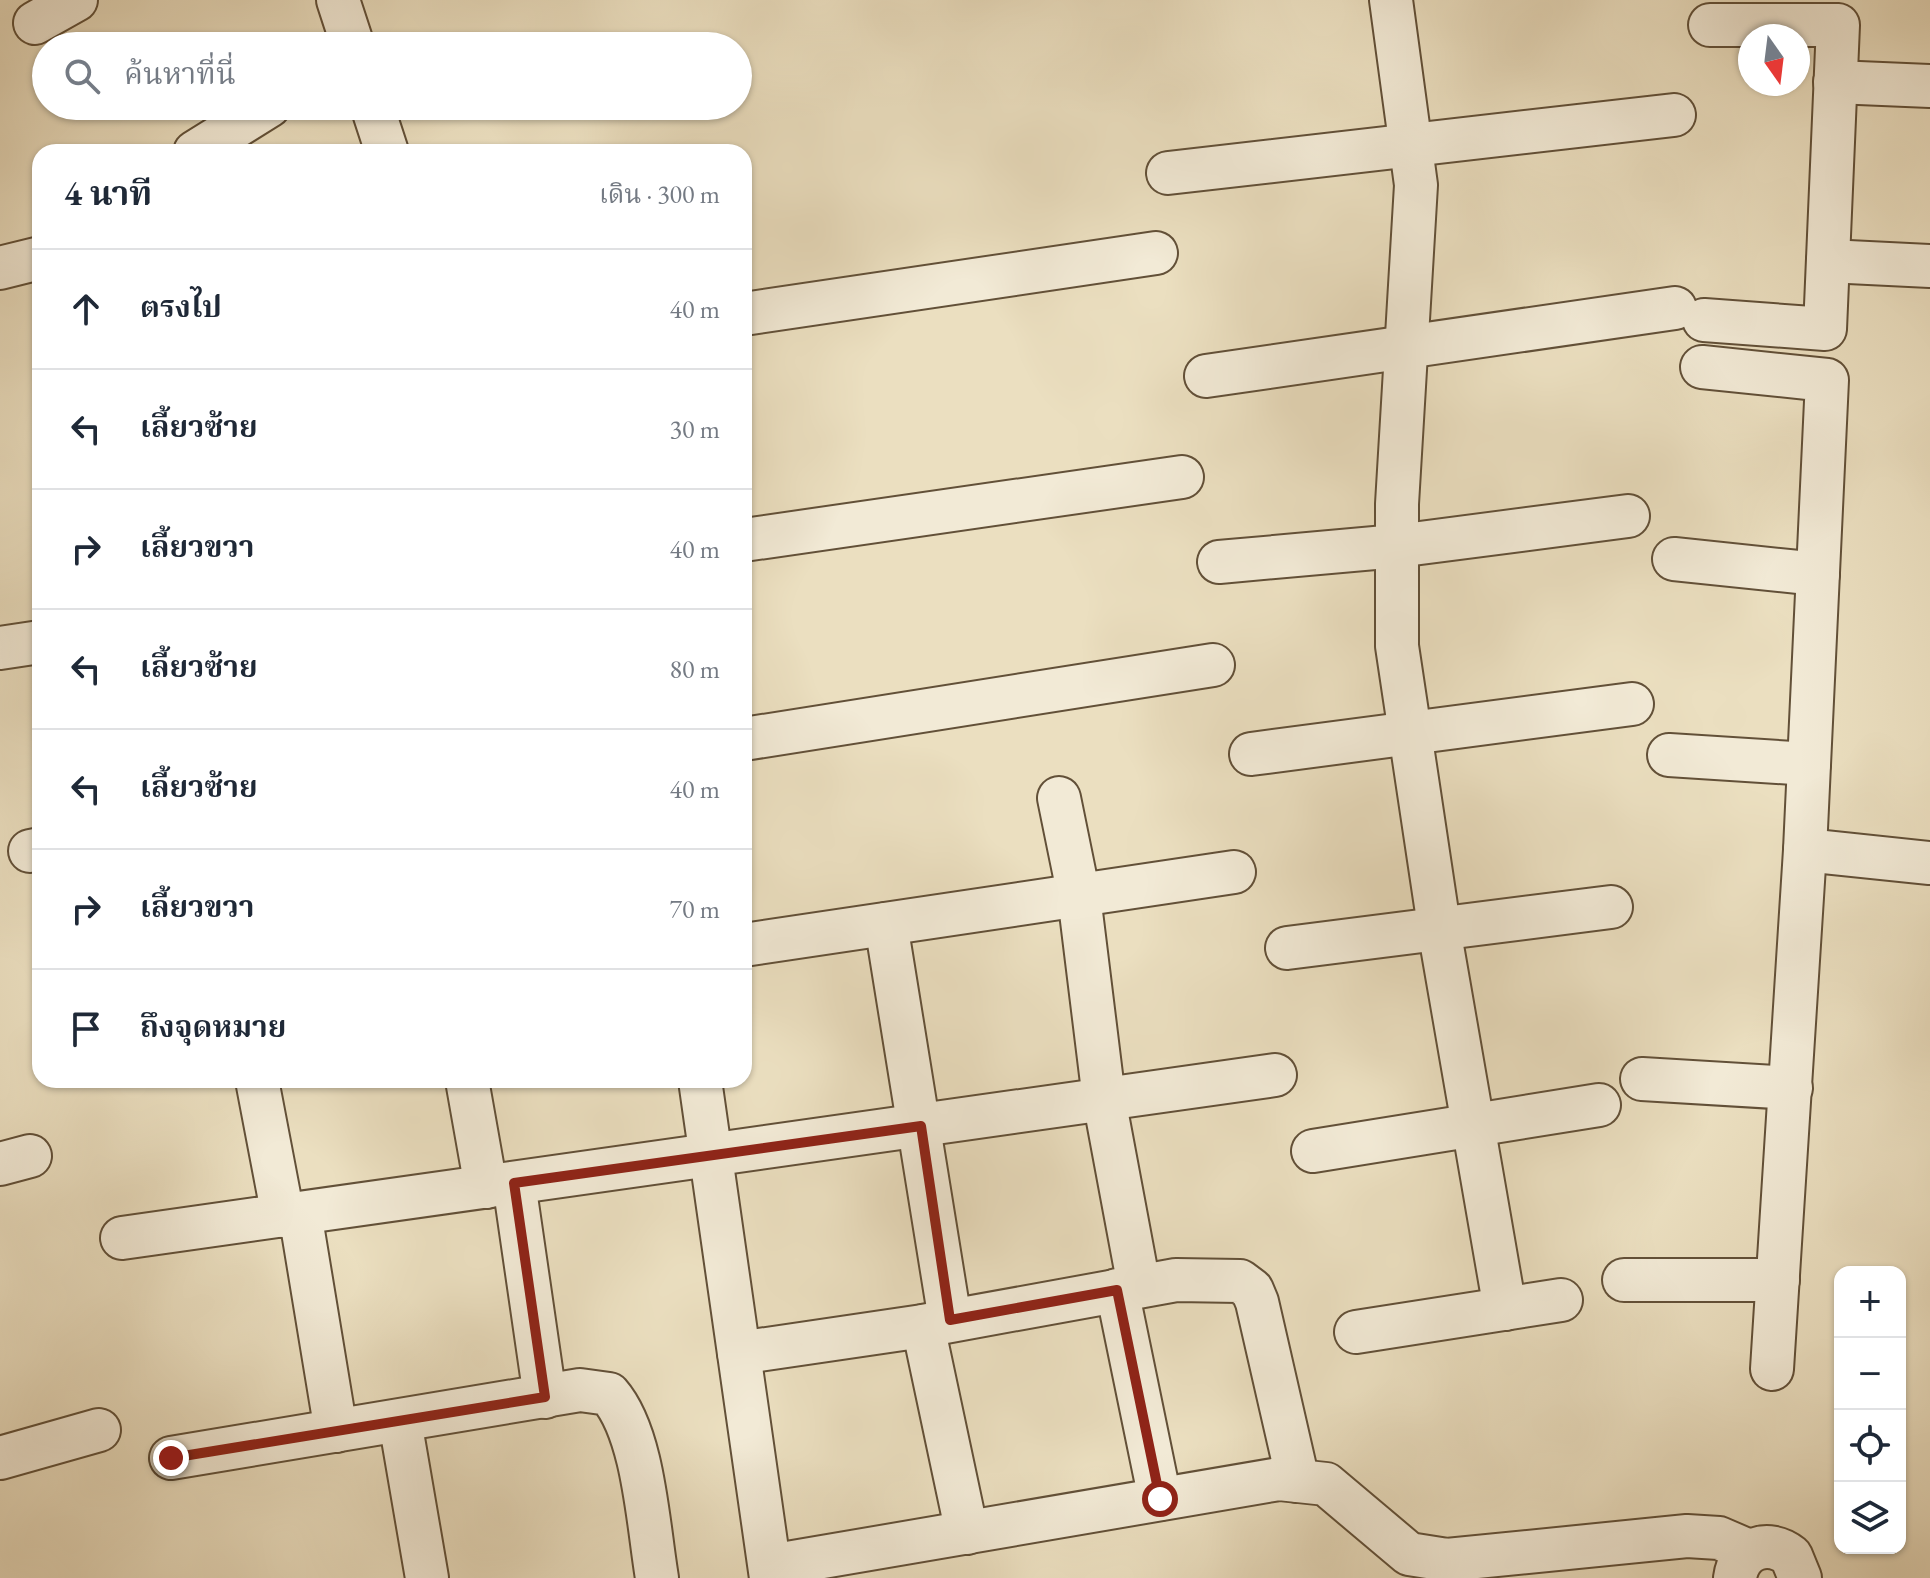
<!DOCTYPE html>
<html lang="th">
<meta charset="utf-8">
<style>
body{margin:0;font-family:"EB Garamond","Noto Serif Thai",serif;background:#f2f2f3;color:#1f2937}
.controls{position:absolute;right:24px;bottom:24px;display:grid;overflow:hidden;border-radius:16px;box-shadow:0 2px 6px #0004}
.controls button{width:72px;height:72px;display:grid;place-items:center;padding:0;border:0;border-bottom:2px solid #e0e1e3;background:#fff;color:#1f2937;font:40px sans-serif}
.compass{position:absolute;left:1738px;top:24px;width:72px;height:72px;border-radius:50%;background:#fff;box-shadow:0 2px 6px #0004;rotate:166deg}
.stop{position:absolute;width:24px;height:24px;margin:-18px;border:6px solid #8f2418;border-radius:50%;background:#fff}
.stop.end{background:#8f2418;border-color:#fff;box-shadow:0 2px 8px #0008}
.list{margin:0;padding:0;list-style:none}
h2{display:flex;justify-content:space-between;align-items:center;height:104px;margin:0;padding:0 32px;font-size:34px}
h2 small{font-size:26px;font-weight:400;color:#747a83}
.list li{display:grid;grid-template-columns:52px 1fr auto;gap:24px;align-items:center;box-sizing:border-box;height:120px;padding:0 32px;border-top:2px solid #e0e1e3}
.list b{display:block;font-size:30px;white-space:nowrap}
.list em{font-size:26px;font-style:normal;color:#747a83}
.icon{flex:none;width:44px;height:44px;fill:none;stroke:currentColor;stroke-width:2;stroke-linecap:round;stroke-linejoin:round}
.map{position:relative;flex:none;width:1930px;height:1578px;overflow:hidden}
.search{position:absolute;background:#fff;box-shadow:0 2px 6px #0004;left:32px;top:32px;width:720px;height:88px;display:flex;align-items:center;gap:20px;box-sizing:border-box;padding:0 28px;border-radius:44px;color:#747a83;font-size:30px}
.panel{position:absolute;background:#fff;box-shadow:0 2px 6px #0004;left:32px;top:144px;width:720px;height:944px;border-radius:24px}
.map>svg:first-child{display:block}
.lines{fill:none;stroke-linecap:round;stroke-linejoin:round}
.minor-casing{stroke:#625038;stroke-width:46}
.minor{stroke:#f2ead6;stroke-width:42}
.route{stroke:#8f2418;stroke-width:10}
</style>
<div class="map">
<svg width="1930" height="1578" viewBox="0 0 1930 1578">
<rect width="100%" height="100%" fill="#ebdfc0"/>
<filter id="stains"><feTurbulence type="fractalNoise" baseFrequency=".0025" numOctaves="4"/><feColorMatrix values="0 0 0 0 .2 0 0 0 0 .09 0 0 0 0 .02 0 0 0 .5 -.17"/></filter>
<radialGradient id="worn" r=".72"><stop offset=".6" stop-color="#630" stop-opacity="0"/><stop offset="1" stop-color="#630" stop-opacity=".3"/></radialGradient>
<g class="lines">
<defs>
<g id="minor">
<path d="M338 0 353 46"/>
<path d="M1391 0 1416 185 1397 504V646L1442 946 1505 1309"/>
<path d="M35 23 76 0"/>
<path d="M1835 82 1930 86"/>
<path d="M372 106 387 152"/>
<path d="M195 152 269 106"/>
<path d="M1168 173 1674 115"/>
<path d="M1828 261 1930 266"/>
<path d="M0 268 40 258"/>
<path d="M744 314 1156 253"/>
<path d="M1704 320 1825 329 1838 25H1710"/>
<path d="M1702 367 1827 380 1805 850 1772 1369"/>
<path d="M1206 376 1675 308"/>
<path d="M744 540 1182 477"/>
<path d="M1674 559 1818 574"/>
<path d="M1219 562 1397 546 1628 516"/>
<path d="M0 648 40 642"/>
<path d="M744 739 1213 665"/>
<path d="M1251 754 1632 704"/>
<path d="M1669 755 1809 764"/>
<path d="M1059 798 1079 896 1104 1099 1139 1286"/>
<path d="M1805 850 1930 863"/>
<path d="M30 851 40 849"/>
<path d="M886 924 950 1320"/>
<path d="M744 945 1234 872"/>
<path d="M1287 948 1611 907"/>
<path d="M1642 1079 1791 1088"/>
<path d="M257 1080 283 1216"/>
<path d="M467 1080 486 1187"/>
<path d="M700 1080 771 1578"/>
<path d="M1313 1151 1599 1105"/>
<path d="M0 1164 30 1156"/>
<path d="M514 1183 545 1397"/>
<path d="M300 1213 336 1431"/>
<path d="M122 1238 1275 1075"/>
<path d="M1624 1280H1778"/>
<path d="M1117 1290 1160 1499"/>
<path d="M923 1326 967 1533"/>
<path d="M1356 1332 1561 1300"/>
<path d="M739 1353 923 1326 1176 1280 1240 1281 1252 1290 1257 1302 1298 1481"/>
<path d="M400 1421 427 1578"/>
<path d="M0 1458 99 1430"/>
<path d="M171 1458 580 1390 609 1394C644 1434 648 1525 657 1578"/>
<path d="M770 1566 1279 1479 1326 1484 1409 1554 1447 1560 1687 1536 1719 1538 1749 1551"/>
<path d="M1735 1578C1739 1548 1768 1538 1791 1556L1800 1578"/>
</g>
</defs>
<use href="#minor" class="minor-casing"/>
<use href="#minor" class="minor"/>
</g>
<g class="lines">
<path class="route" d="M171 1458 545 1397 514 1183 921 1126 950 1320 1117 1290 1160 1499"/>
</g>
<rect width="100%" height="100%" filter="url(#stains)"/>
<rect width="100%" height="100%" fill="url(#worn)"/>
</svg>
<div class="controls">
<button>+</button>
<button>−</button>
<button><svg class="icon" aria-label="locate" viewBox="0 0 24 24"><circle cx="12" cy="12" r="6"/><path d="M12 2v4M12 18v4M2 12h4M18 12h4"/></svg></button>
<button><svg class="icon" aria-label="layers" viewBox="0 0 24 24"><path d="M12 4l9 5-9 5-9-5zM3 14l9 5 9-5"/></svg></button>
</div>
<svg class="compass" viewBox="-18 -18 36 36"><path d="M0-13l5 13h-10z" fill="#e53935"/><path d="M0 13l5-13h-10z" fill="#747a83"/></svg>
<div class="stop" style="left:1160px;top:1499px"></div>
<div class="stop end" style="left:171px;top:1458px"></div>
<div class="search"><svg class="icon" aria-label="search" viewBox="0 0 24 24"><circle cx="10" cy="10" r="6"/><path d="M15 15l6 6"/></svg>ค้นหาที่นี่</div>
<section class="panel">
<h2>4 นาที<small>เดิน · 300 m</small></h2>
<ul class="list">
<li><svg class="icon" aria-label="ahead" viewBox="0 0 24 24"><path d="M12 20V5M6 11l6-6 6 6"/></svg><div><b>ตรงไป</b></div><em>40 m</em></li>
<li><svg class="icon" aria-label="left" viewBox="0 0 24 24"><path d="M17 20v-9H6M10 6l-5 5 5 5"/></svg><div><b>เลี้ยวซ้าย</b></div><em>30 m</em></li>
<li><svg class="icon" aria-label="right" viewBox="0 0 24 24"><path d="M7 20v-9h11M14 6l5 5-5 5"/></svg><div><b>เลี้ยวขวา</b></div><em>40 m</em></li>
<li><svg class="icon" aria-label="left" viewBox="0 0 24 24"><path d="M17 20v-9H6M10 6l-5 5 5 5"/></svg><div><b>เลี้ยวซ้าย</b></div><em>80 m</em></li>
<li><svg class="icon" aria-label="left" viewBox="0 0 24 24"><path d="M17 20v-9H6M10 6l-5 5 5 5"/></svg><div><b>เลี้ยวซ้าย</b></div><em>40 m</em></li>
<li><svg class="icon" aria-label="right" viewBox="0 0 24 24"><path d="M7 20v-9h11M14 6l5 5-5 5"/></svg><div><b>เลี้ยวขวา</b></div><em>70 m</em></li>
<li><svg class="icon" aria-label="arrive" viewBox="0 0 24 24"><path d="M6 21V4h12l-3 4 3 4H6"/></svg><div><b>ถึงจุดหมาย</b></div></li>
</ul>
</section>
</div>
